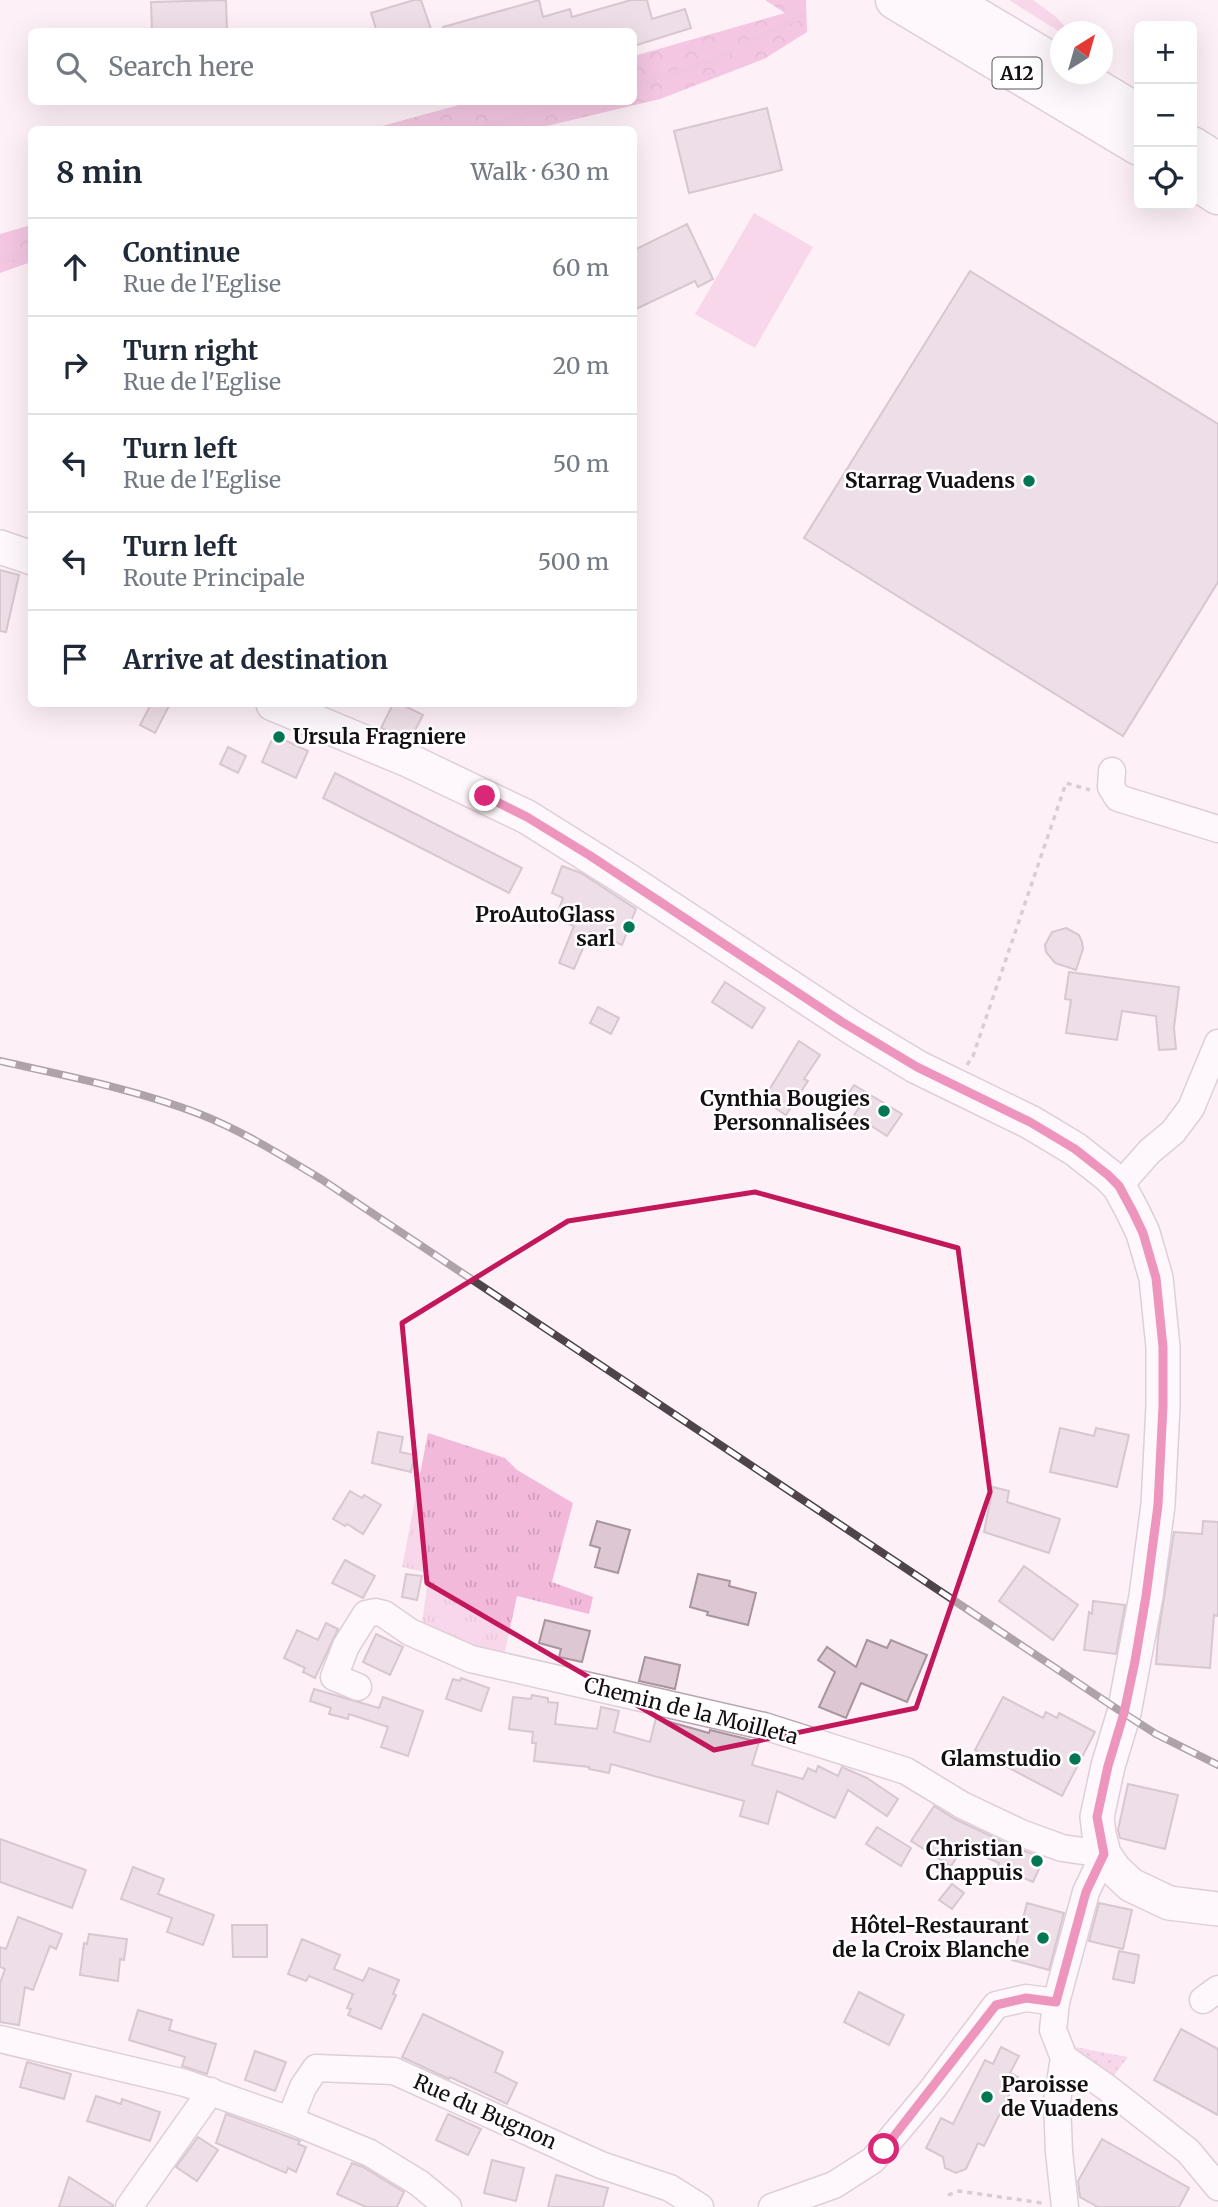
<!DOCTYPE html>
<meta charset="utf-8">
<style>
body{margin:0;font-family:Merriweather,serif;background:#f2f2f3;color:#1f2937}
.controls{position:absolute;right:21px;top:21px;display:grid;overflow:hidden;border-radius:10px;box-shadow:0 7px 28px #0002}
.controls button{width:63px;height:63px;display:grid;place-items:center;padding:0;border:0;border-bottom:2px solid #e0e1e3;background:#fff;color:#1f2937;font:35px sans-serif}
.compass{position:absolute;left:1050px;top:21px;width:63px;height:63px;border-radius:50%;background:#fff;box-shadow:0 7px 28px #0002;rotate:37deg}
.stop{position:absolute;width:21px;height:21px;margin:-16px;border:5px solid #db2777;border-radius:50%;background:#fff}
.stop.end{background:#db2777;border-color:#fff;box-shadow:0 2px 7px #0008}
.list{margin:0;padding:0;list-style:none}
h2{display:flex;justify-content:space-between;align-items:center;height:91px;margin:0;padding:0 28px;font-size:30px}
h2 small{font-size:23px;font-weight:400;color:#747a83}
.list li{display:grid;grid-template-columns:46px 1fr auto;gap:21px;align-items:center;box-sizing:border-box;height:98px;padding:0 28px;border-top:2px solid #e0e1e3}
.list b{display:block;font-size:26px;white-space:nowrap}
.list p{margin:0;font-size:23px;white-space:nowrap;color:#747a83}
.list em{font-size:23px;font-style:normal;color:#747a83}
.icon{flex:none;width:38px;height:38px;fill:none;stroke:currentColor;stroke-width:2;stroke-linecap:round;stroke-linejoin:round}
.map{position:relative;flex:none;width:1218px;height:2207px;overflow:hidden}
.search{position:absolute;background:#fff;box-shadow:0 7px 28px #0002;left:28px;top:28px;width:609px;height:77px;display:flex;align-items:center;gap:18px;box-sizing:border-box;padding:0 24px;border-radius:10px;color:#747a83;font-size:26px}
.panel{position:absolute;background:#fff;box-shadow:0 7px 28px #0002;left:28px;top:126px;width:609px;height:581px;border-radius:10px}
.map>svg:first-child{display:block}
.grass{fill:url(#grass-tufts)}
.forest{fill:url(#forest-crowns)}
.park{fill:url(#park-dots)}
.pitch{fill:#f3b9db}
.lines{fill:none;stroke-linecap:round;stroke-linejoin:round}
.stream{stroke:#e590c3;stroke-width:6}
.building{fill:#dcc7d3;stroke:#a995a0;stroke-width:2}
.minor-casing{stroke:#b9a5b0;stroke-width:29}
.major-casing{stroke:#b9a5b0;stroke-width:36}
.highway-casing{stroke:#b9a5b0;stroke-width:41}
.path{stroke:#aea3a9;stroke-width:3.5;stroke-dasharray:5 5;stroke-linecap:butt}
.minor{stroke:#fff;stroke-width:26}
.major{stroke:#fff;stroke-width:33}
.highway{stroke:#fff;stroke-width:38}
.rail-casing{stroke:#4d454a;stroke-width:8}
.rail{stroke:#fff;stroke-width:5;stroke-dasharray:16;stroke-linecap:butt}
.route{stroke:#db2777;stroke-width:9}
.marked{fill:none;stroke:#c2185b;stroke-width:5;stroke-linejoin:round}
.poi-dot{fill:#037753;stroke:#fff;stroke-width:2.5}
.labels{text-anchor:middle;stroke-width:5;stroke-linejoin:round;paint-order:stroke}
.shield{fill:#fff;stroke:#5b5659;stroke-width:2}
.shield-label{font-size:19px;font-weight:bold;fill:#150e12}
.poi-label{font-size:21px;font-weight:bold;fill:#150e12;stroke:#fff;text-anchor:end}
.street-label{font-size:21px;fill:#150e12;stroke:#fff}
</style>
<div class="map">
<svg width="1218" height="2207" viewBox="0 0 1218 2207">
<defs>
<pattern id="grass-tufts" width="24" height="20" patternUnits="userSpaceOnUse" patternTransform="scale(1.75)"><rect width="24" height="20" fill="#f3b9db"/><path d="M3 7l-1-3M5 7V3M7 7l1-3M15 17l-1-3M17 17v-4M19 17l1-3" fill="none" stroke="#cf9ebb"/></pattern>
<pattern id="forest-crowns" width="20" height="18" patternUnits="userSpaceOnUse" patternTransform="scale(1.75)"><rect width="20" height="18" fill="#e893c6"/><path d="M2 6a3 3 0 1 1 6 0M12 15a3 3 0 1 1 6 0" fill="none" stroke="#c67ea9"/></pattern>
<pattern id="park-dots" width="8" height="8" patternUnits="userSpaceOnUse" patternTransform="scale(1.75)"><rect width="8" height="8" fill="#f3b9db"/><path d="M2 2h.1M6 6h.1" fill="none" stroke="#cf9ebb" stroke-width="1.8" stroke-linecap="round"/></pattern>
</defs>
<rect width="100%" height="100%" fill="#fdf0f7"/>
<g class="grass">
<path d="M1009 0H1033L1055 16 1069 31 1060 32Z"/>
<path d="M428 1433 505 1458 517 1470 573 1503 552 1582 593 1597 589 1614 517 1596 503 1660 421 1629 429 1573 402 1567Z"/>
</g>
<g class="forest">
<path d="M765 0H806L807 32 764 59 660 99 534 129H371L470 102H634V56L785 13Z"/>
<path d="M31 225V262L0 273V234Z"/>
</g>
<path class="park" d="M1070 2046 1128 2057 1112 2078Z"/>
<path class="pitch" d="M754 213 813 247 755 348 695 314Z"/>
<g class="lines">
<g class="stream">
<path d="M634 85 703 65 803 15"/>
<path d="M472 130 573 102"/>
<path d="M0 260 32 251"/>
</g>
</g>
<g class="building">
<path d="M226 0 227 32H152L151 2Z"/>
<path d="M414 0H421L432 32H377L371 13Z"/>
<path d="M539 0 543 17 570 9 572 17 631 0H647L652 19 685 9 691 28 634 46V32H443V27Z"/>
<path d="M767 108 782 170 689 193 674 131Z"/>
<path d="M687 224 713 279 698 287 695 281 634 310V250Z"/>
<path d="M970 271 1218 424V582L1123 736 804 538Z"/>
<path d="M0 570 19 575 6 632 0 631Z"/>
<path d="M151 704H170L155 733 140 725Z"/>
<path d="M393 704H401L423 715 410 740 381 728Z"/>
<path d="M274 735 308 751 296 778 262 762Z"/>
<path d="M228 747 246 756 238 773 220 764Z"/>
<path d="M335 773 522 868 509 893 323 798Z"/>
<path d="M562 866 581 873 636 909 622 945 590 932 574 969 559 963 574 926 555 919 563 898 552 893Z"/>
<path d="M1066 928 1079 935 1082 942 1083 949 1076 970 1055 963 1046 952 1045 945 1052 932Z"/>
<path d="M1069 972 1179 987 1174 1028 1176 1049 1159 1050 1156 1016 1122 1011 1117 1040 1066 1033 1071 1000 1065 999Z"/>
<path d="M725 982 765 1008 752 1028 712 1002Z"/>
<path d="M598 1007 619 1018 611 1034 590 1023Z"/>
<path d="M799 1041 820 1055 804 1079 808 1081 786 1115 763 1100Z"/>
<path d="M854 1085 902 1114 887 1136 854 1115 859 1108 845 1099Z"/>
<path d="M1060 1428 1094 1436 1096 1428 1129 1435 1117 1487 1050 1472Z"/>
<path d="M378 1432 403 1437 400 1452 414 1455 411 1472 372 1463Z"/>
<path d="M993 1487 1009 1491 1007 1502 1060 1519 1049 1553 984 1532Z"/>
<path d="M350 1491 362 1498 364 1495 381 1505 363 1534 347 1524 345 1526 333 1519Z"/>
<path d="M597 1521 630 1530 618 1573 595 1567 600 1548 590 1545Z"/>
<path d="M1203 1521 1218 1522V1616L1214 1615 1210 1668 1156 1664 1158 1637 1174 1532 1202 1534Z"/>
<path d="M345 1560 375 1576 363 1598 332 1583Z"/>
<path d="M1024 1566 1078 1605 1053 1640 999 1601Z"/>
<path d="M406 1574 422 1576 417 1600 402 1597Z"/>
<path d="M698 1574 730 1581 729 1586 756 1593 748 1625 707 1615 708 1612 690 1607Z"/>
<path d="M1093 1601 1125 1605 1116 1654 1084 1650 1089 1612 1092 1614Z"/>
<path d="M545 1620 590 1631 582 1662 559 1657 561 1649 539 1643Z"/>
<path d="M326 1623 338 1629 315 1678 303 1672 305 1668 284 1658 297 1630 318 1640Z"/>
<path d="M376 1634 403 1647 390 1675 363 1662Z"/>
<path d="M867 1640 887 1648 891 1640 927 1655 907 1702 861 1683 846 1718 819 1707 835 1672 818 1660 827 1647 856 1667Z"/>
<path d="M645 1657 680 1665 675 1689 639 1681Z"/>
<path d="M461 1678 489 1688 481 1711 446 1699 453 1679 460 1681Z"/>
<path d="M314 1689 379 1708 383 1697 423 1711 408 1756 381 1747 388 1727 349 1714 348 1719 329 1714 331 1708 310 1701Z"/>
<path d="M532 1695 548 1698V1702L558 1703 555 1724 597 1729 601 1707 619 1711 614 1732 650 1742 656 1718 709 1733 710 1730 759 1742 752 1765 803 1779 808 1768 816 1772 818 1766 838 1776 842 1767 867 1778 898 1799 887 1816 848 1790 835 1818 777 1791 768 1824 740 1816 744 1801 611 1764 609 1773 589 1769V1767L534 1761 536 1743H532L533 1732 509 1729 513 1697 531 1699Z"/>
<path d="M1003 1697 1043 1718 1046 1712 1057 1718 1059 1713 1095 1732 1062 1796 975 1750Z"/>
<path d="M1128 1784 1178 1795 1165 1849 1120 1838 1118 1830Z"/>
<path d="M934 1806 955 1819 1014 1847 1044 1858 1033 1882 998 1867 999 1863 963 1847 951 1866 911 1841Z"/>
<path d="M877 1827 911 1848 901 1866 866 1844Z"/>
<path d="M0 1839 86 1870 72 1908 0 1882Z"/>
<path d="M133 1867 164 1879 158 1894 214 1915 203 1945 167 1932 172 1918 121 1899Z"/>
<path d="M952 1884 964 1893 952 1909 939 1900Z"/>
<path d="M1027 1903 1064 1913 1049 1970 1012 1960Z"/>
<path d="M1099 1903 1132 1910 1123 1949 1089 1941Z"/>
<path d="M18 1917 62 1934 56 1949 50 1946 33 1990 25 1987 19 2025 0 2022V1983L5 1969 0 1967V1947L6 1949Z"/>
<path d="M232 1925H267V1957H233Z"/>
<path d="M89 1934 127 1939 124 1960 120 1959 118 1981 80 1975 84 1943 87 1944Z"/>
<path d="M302 1939 340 1955 334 1969 363 1981 369 1968 399 1980 393 1994 396 1995 381 2029 348 2015 351 2009 347 2008 353 1994 309 1976 306 1981 288 1974Z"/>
<path d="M1119 1951 1139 1955 1134 1983 1113 1979Z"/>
<path d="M859 1992 904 2015 889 2045 844 2022Z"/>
<path d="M138 2010 172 2020 169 2030 216 2044 207 2074 182 2066 185 2057 129 2040Z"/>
<path d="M423 2014 503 2052 495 2072 517 2083 507 2104 450 2077 449 2079 402 2057Z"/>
<path d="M1181 2029 1218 2049V2115L1154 2080Z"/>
<path d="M1001 2047 1019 2056 1010 2073 1018 2077 984 2146 978 2143 966 2169 956 2173 945 2168 943 2157 926 2148 941 2118 953 2124 985 2060 993 2064Z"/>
<path d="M255 2051 286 2062 275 2091 245 2080Z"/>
<path d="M27 2062 71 2074 64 2099 20 2087Z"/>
<path d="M96 2096 121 2104 122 2099 160 2112 150 2141 87 2121Z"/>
<path d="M226 2114 300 2141 298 2144 306 2147 296 2172 288 2168 286 2173 216 2143Z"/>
<path d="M448 2114 481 2129 468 2155 436 2140Z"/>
<path d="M198 2137 218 2150 197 2181 176 2167Z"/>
<path d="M1102 2139 1189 2188 1179 2207H1098L1080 2197 1078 2181Z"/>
<path d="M492 2160 524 2168 516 2201 484 2193Z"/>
<path d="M352 2163 363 2167 404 2192 397 2207H366L337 2194Z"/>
<path d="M556 2175 608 2188 603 2207H548Z"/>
<path d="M69 2177 113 2205V2207H59Z"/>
</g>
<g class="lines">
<defs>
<g id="minor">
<path d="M1112 771 1111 787 1118 798 1218 829"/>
<path d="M1119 1186 1150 1151 1173 1132 1191 1108 1218 1043"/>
<path d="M358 1687 334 1677 346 1646 366 1614 376 1612 384 1614 410 1632 471 1659 764 1726 906 1771 962 1805 1021 1833 1062 1848 1104 1854 1086 1892 1056 2002 1026 1998 996 2005 931 2091 873 2160 834 2185 772 2207"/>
<path d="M1203 2000 1218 1989"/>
<path d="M1056 2002 1053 2030 1064 2058 1106 2087 1188 2151 1218 2187"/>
<path d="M0 2039 185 2083 290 2120 370 2153 419 2183 448 2207"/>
<path d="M1064 2058 1057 2101 1059 2152 1065 2207"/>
<path d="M290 2120 303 2087 316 2068 394 2071 601 2165 670 2188 700 2207"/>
<path d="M129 2207 211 2091"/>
</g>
<g id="major">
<path d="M0 547 32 558"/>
<path d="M273 704 410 761 527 817 626 879 854 1029 917 1067 1030 1122 1075 1149 1108 1175 1119 1186 1133 1212 1143 1233 1156 1278 1163 1347V1406L1158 1505 1146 1596 1124 1713 1108 1766 1097 1817 1099 1834 1104 1854 1114 1869 1131 1885 1169 1903 1218 1909"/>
</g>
<g id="highway">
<path d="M895 0 1139 146"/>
<path d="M948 0 1060 67"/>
<path d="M1072 74 1139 114"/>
<path d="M1192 146 1218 162"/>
<path d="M1192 178 1218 195"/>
</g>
</defs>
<use href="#minor" class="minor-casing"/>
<use href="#major" class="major-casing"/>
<use href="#highway" class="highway-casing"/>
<g class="path">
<path d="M967 1065 973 1056 1066 783 1090 790"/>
<path d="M948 2195 959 2191 1042 2203"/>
</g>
<use href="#minor" class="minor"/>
<use href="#major" class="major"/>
<use href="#highway" class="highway"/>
<defs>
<path id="rail" d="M0 1061C66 1076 134 1089 197 1113 241 1130 281 1155 321 1179L1114 1707 1156 1734 1218 1765"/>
</defs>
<use href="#rail" class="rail-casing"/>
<use href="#rail" class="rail"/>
</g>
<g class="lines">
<path class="route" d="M485 796 527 817 589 855 842 1022 917 1067 1030 1122 1075 1149 1108 1175 1119 1186 1133 1212 1143 1233 1156 1278 1163 1347V1406L1158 1505 1146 1596 1135 1661 1124 1713 1108 1766 1097 1817 1104 1854 1086 1892 1056 2002 1026 1998 996 2005 884 2149"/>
</g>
<path d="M0 0H1218V2207H0ZM755 1192 958 1248 990 1492 916 1708 714 1750 427 1583 402 1323 568 1221Z" fill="#fdf0f7" fill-opacity=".55" fill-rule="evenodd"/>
<path class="marked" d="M755 1192 958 1248 990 1492 916 1708 714 1750 427 1583 402 1323 568 1221Z"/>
<g class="poi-dot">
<circle cx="1029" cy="481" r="7"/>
<circle cx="279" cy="737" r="7"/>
<circle cx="629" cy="927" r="7"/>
<circle cx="884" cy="1111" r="7"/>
<circle cx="1075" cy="1759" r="7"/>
<circle cx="1037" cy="1861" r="7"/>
<circle cx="1043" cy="1938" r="7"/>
<circle cx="987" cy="2097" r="7"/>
</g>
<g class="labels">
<rect class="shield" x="992.5" y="57.5" width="49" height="31" rx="5"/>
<g class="shield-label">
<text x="1017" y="80">A12</text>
</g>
<g class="poi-label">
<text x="1015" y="488">Starrag Vuadens</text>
<text x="293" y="744" text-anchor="start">Ursula Fragniere</text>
<text x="615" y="922">ProAutoGlass<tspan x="615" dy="24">sarl</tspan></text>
<text x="870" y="1106">Cynthia Bougies<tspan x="870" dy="24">Personnalisées</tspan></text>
<text x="1061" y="1766">Glamstudio</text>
<text x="1023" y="1856">Christian<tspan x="1023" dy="24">Chappuis</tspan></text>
<text x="1029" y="1933">Hôtel-Restaurant<tspan x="1029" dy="24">de la Croix Blanche</tspan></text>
<text x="1001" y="2092" text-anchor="start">Paroisse<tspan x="1001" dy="24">de Vuadens</tspan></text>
</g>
<g class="street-label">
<text transform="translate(691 1711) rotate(14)" y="7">Chemin de la Moilleta</text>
<text transform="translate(485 2112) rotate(24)" y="7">Rue du Bugnon</text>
</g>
</g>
</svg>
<div class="controls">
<button>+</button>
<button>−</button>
<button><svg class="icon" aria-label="locate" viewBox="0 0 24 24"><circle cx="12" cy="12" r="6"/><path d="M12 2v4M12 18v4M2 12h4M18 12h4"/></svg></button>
</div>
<svg class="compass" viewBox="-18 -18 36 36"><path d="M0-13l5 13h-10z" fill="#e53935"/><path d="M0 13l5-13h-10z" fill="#747a83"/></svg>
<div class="stop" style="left:884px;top:2149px"></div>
<div class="stop end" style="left:485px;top:796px"></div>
<div class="search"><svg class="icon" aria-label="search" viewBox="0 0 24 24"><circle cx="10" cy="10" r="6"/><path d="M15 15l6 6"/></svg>Search here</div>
<section class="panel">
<h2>8 min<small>Walk · 630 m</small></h2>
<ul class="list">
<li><svg class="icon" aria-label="ahead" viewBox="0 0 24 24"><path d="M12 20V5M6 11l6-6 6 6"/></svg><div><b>Continue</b><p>Rue de l'Eglise</p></div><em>60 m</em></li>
<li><svg class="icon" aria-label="right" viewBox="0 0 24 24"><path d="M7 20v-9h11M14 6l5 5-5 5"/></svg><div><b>Turn right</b><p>Rue de l'Eglise</p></div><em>20 m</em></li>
<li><svg class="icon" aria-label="left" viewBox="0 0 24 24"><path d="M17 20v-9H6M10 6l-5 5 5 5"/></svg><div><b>Turn left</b><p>Rue de l'Eglise</p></div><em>50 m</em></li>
<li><svg class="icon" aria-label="left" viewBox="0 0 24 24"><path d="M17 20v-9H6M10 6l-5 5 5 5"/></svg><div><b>Turn left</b><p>Route Principale</p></div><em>500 m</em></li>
<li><svg class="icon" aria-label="arrive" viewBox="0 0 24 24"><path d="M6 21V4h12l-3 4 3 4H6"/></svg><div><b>Arrive at destination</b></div></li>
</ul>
</section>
</div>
